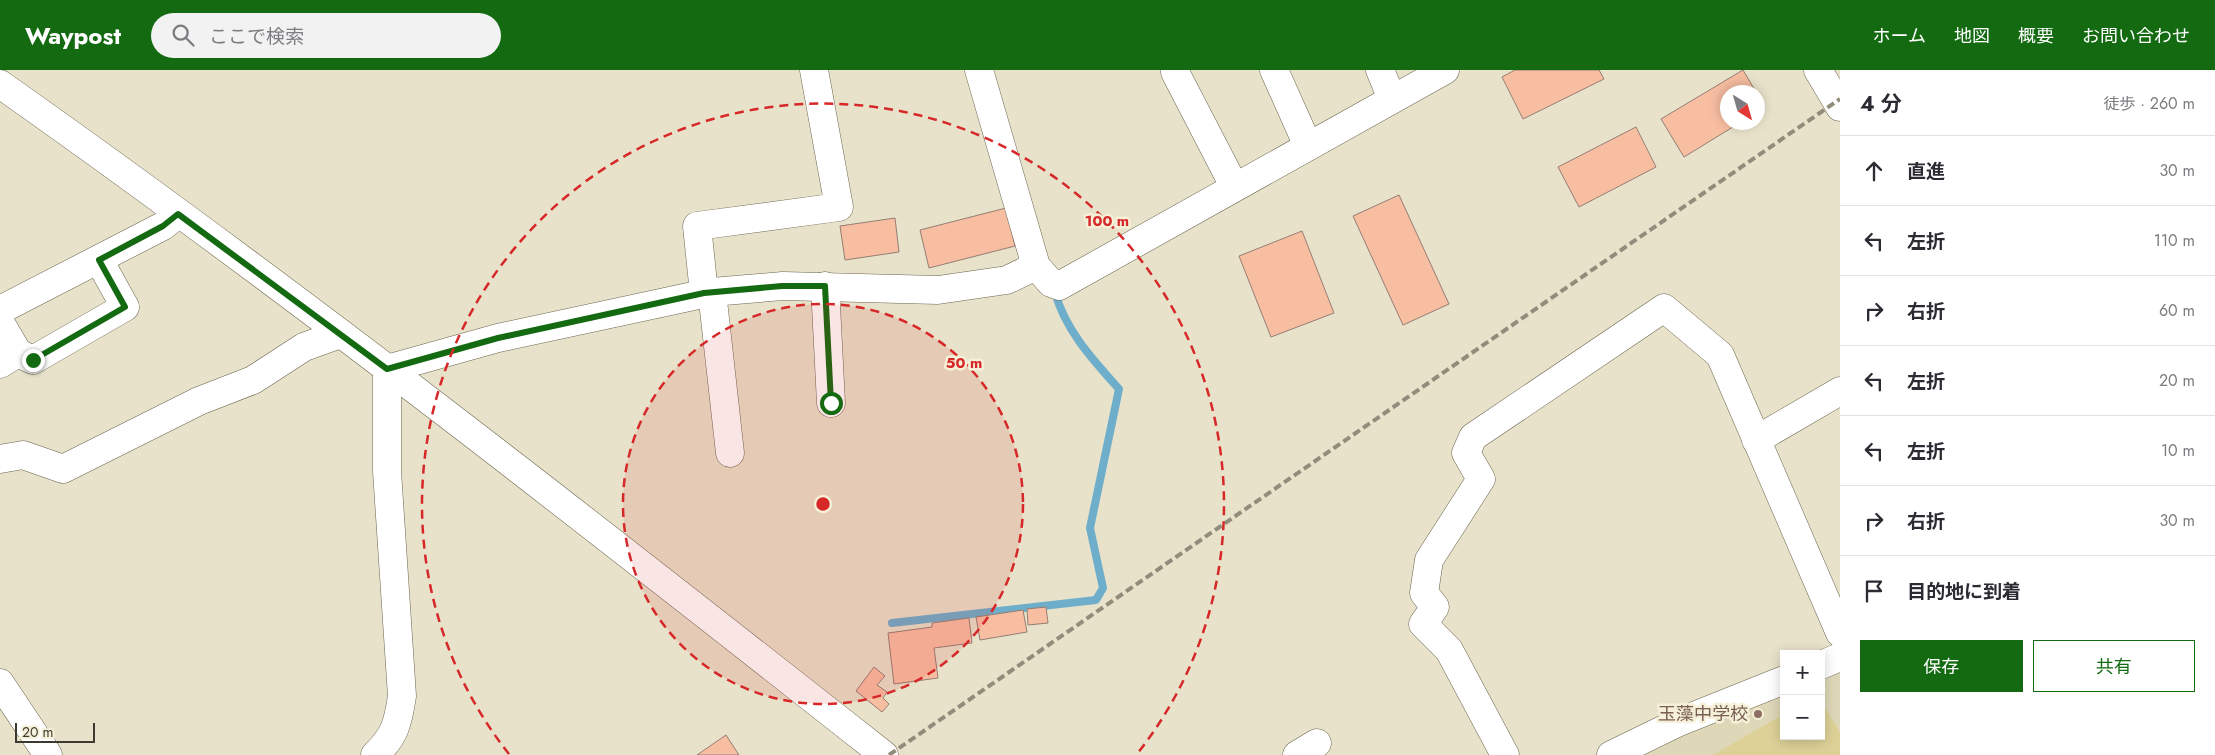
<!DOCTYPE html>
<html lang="ja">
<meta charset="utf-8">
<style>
body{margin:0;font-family:Jost,"Noto Sans JP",sans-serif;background:#f2f2f3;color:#2b2b33}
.controls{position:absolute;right:15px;bottom:15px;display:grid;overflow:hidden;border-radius:0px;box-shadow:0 2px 12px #0003}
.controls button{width:45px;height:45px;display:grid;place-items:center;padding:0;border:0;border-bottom:1px solid #e1e1e2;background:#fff;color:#2b2b33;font:25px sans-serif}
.compass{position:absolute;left:1720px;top:15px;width:45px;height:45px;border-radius:50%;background:#fff;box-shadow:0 2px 12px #0003;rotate:143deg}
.scale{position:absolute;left:15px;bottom:12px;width:80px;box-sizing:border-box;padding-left:5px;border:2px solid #3c3a30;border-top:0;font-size:14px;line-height:18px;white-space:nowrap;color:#3c3a30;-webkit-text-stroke:4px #f5f0d7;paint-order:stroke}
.stop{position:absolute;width:15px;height:15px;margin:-11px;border:4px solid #136a11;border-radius:50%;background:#fff}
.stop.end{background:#136a11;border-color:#fff;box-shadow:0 1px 5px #0008}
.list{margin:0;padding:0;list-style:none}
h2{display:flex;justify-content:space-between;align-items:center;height:65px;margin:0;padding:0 20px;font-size:21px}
h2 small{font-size:16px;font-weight:400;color:#7c7c81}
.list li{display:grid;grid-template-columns:32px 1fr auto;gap:15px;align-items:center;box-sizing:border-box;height:70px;padding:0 20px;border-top:1px solid #e1e1e2}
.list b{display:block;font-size:19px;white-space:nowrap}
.list em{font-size:16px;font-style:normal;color:#7c7c81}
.actions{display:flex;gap:10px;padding:15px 20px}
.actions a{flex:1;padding:11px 0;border:1px solid #136a11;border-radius:0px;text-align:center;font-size:18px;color:#136a11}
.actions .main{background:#136a11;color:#fff}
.icon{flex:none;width:28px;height:28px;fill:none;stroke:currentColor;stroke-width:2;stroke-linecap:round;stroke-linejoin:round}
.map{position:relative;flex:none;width:1840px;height:685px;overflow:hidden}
header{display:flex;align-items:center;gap:30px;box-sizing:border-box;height:70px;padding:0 25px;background:#136a11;color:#fff}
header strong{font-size:24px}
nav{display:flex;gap:28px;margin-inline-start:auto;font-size:18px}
.search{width:350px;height:45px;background:#f2f2f3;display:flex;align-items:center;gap:12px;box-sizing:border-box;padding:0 18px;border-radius:28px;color:#7c7c81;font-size:19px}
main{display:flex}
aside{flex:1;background:#fff}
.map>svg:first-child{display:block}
.built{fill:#dfd8b8}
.green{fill:#ded198}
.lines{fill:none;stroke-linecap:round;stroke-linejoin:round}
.stream{stroke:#6eaecb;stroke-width:8}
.building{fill:#f8bea2;stroke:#957d73}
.minor-casing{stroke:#6a654f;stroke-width:29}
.tertiary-casing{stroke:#6a654f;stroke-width:29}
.minor{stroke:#fff;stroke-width:28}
.tertiary{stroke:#fff;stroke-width:28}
.rail{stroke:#918d7c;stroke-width:4;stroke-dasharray:8 4;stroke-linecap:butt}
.route{stroke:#136a11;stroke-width:6}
.ring{fill:none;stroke:#d62828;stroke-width:2.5;stroke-dasharray:9 6}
.education-dot{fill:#8d6e63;stroke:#f5f0d7;stroke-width:2}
.labels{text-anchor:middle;stroke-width:5;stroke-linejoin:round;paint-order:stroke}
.education-label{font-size:18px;fill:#785e54;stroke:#f5f0d7;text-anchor:end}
.centre{fill:#d62828;stroke:#f5f0d7;stroke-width:2.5}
.ring-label{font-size:15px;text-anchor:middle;font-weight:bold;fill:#d62828;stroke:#f5f0d7;stroke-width:5;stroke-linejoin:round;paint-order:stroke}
</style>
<header>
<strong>Waypost</strong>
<div class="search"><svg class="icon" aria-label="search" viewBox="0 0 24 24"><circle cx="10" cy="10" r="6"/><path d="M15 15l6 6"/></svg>ここで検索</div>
<nav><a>ホーム</a><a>地図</a><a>概要</a><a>お問い合わせ</a></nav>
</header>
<main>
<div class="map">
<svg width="1840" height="685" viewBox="0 0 1840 685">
<rect width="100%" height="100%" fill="#e8e2ca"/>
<path class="built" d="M1840 602V685H1637L1682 663 1784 624V666H1821V609Z"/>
<path class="green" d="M1821 632 1840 662V685H1713L1784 644V666H1821Z"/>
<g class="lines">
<path class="stream" d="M892 553 1096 530 1103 518 1090 458 1119 319C1093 290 1065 260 1055 222"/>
</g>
<g class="building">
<path d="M1515 0H1599L1604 9 1523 49 1502 7Z"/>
<path d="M1743 0 1756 22H1728V52H1741L1684 87 1661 49Z"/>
<path d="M1758 25 1765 38 1758 42Z"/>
<path d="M1636 57 1656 97 1579 137 1558 97Z"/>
<path d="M1399 125 1449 234 1403 255 1353 146Z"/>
<path d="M1006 138 1015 176 929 198 920 160Z"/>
<path d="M895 148 899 182 845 190 840 156Z"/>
<path d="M1302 161 1334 243 1271 267 1239 186Z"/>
<path d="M1046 537 1048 553 1028 555 1027 539Z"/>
<path d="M1023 540 1027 562 980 570 976 547Z"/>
<path d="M969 548 972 573 934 578 938 608 894 614 888 563 932 557V553Z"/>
<path d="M874 597 885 606 877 615 887 622 883 628 889 634 882 642 856 621Z"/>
<path d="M726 665 739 685H697Z"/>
</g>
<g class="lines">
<defs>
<g id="minor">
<path d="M979 0 1036 196 1051 213 1059 216 1445 0"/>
<path d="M1274 0 1308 76"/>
<path d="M1380 0 1392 29"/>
<path d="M1175 2 1234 116"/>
<path d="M825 216 831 333"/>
<path d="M712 222 730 383"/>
<path d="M704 223 697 156 839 137 814 0"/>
<path d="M0 240 163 156 178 144"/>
<path d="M0 252 18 283"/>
<path d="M0 294 18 283 33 290 125 237 99 190"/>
<path d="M1756 370 1840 321"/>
<path d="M0 389 23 385 63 399 199 331 253 310 304 277 340 264"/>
<path d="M1821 595 1840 587"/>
<path d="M0 613 48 685"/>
<path d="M375 685C395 666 398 653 402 626L387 401V299L498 268 712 222 783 216 938 220 1007 210 1036 196"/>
<path d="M1297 685 1317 673"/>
<path d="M1505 685 1449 580 1423 554 1435 537 1424 523 1429 490 1481 409 1466 383 1473 367 1664 238 1720 285 1840 563"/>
<path d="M1611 685 1679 652 1784 610"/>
</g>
<g id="tertiary">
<path d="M1818 0 1840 37"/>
<path d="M0 14C302 227 593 456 884 685"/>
</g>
</defs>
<use href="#minor" class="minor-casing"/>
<use href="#tertiary" class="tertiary-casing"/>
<use href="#minor" class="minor"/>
<use href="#tertiary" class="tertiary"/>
<path class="rail" d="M889 685 1840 29"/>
</g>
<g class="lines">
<path class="route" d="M33 290 125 237 99 190 163 156 178 144 387 299 498 268 704 223 782 216H825L831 333"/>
</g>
<circle cx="823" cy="434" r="200" fill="#d62828" fill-opacity=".12"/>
<g class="ring">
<circle cx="823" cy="434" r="200"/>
<path d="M509 684A401 401 0 1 1 1137 684"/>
</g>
<circle class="education-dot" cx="1758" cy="644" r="5"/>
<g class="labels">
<g class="education-label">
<text x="1748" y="650">玉藻中学校</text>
</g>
</g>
<circle cx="823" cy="434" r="8" class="centre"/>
<g class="ring-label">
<text x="1107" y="156">100 m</text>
<text x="964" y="298">50 m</text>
</g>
</svg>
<div class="controls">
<button>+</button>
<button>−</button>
</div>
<svg class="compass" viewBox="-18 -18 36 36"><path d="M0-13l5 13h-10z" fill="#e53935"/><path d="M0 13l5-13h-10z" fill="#7c7c81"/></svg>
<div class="scale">20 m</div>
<div class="stop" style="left:831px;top:333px"></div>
<div class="stop end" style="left:33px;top:290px"></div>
</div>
<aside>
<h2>4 分<small>徒歩 · 260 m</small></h2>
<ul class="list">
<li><svg class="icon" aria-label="ahead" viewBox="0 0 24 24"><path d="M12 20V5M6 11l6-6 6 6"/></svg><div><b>直進</b></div><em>30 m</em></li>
<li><svg class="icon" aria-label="left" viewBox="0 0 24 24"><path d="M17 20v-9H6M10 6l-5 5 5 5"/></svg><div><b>左折</b></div><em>110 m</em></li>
<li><svg class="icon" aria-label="right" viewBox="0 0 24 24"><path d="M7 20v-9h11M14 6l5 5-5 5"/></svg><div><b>右折</b></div><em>60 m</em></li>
<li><svg class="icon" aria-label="left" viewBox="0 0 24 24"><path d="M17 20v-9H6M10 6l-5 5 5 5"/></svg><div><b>左折</b></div><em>20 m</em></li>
<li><svg class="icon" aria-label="left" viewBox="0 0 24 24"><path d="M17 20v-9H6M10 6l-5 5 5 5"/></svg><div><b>左折</b></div><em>10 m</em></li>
<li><svg class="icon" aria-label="right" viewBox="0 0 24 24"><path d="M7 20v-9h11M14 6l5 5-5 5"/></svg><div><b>右折</b></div><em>30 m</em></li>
<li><svg class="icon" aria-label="arrive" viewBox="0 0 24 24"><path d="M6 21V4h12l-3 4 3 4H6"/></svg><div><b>目的地に到着</b></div></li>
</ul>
<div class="actions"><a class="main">保存</a><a>共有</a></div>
</aside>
</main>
